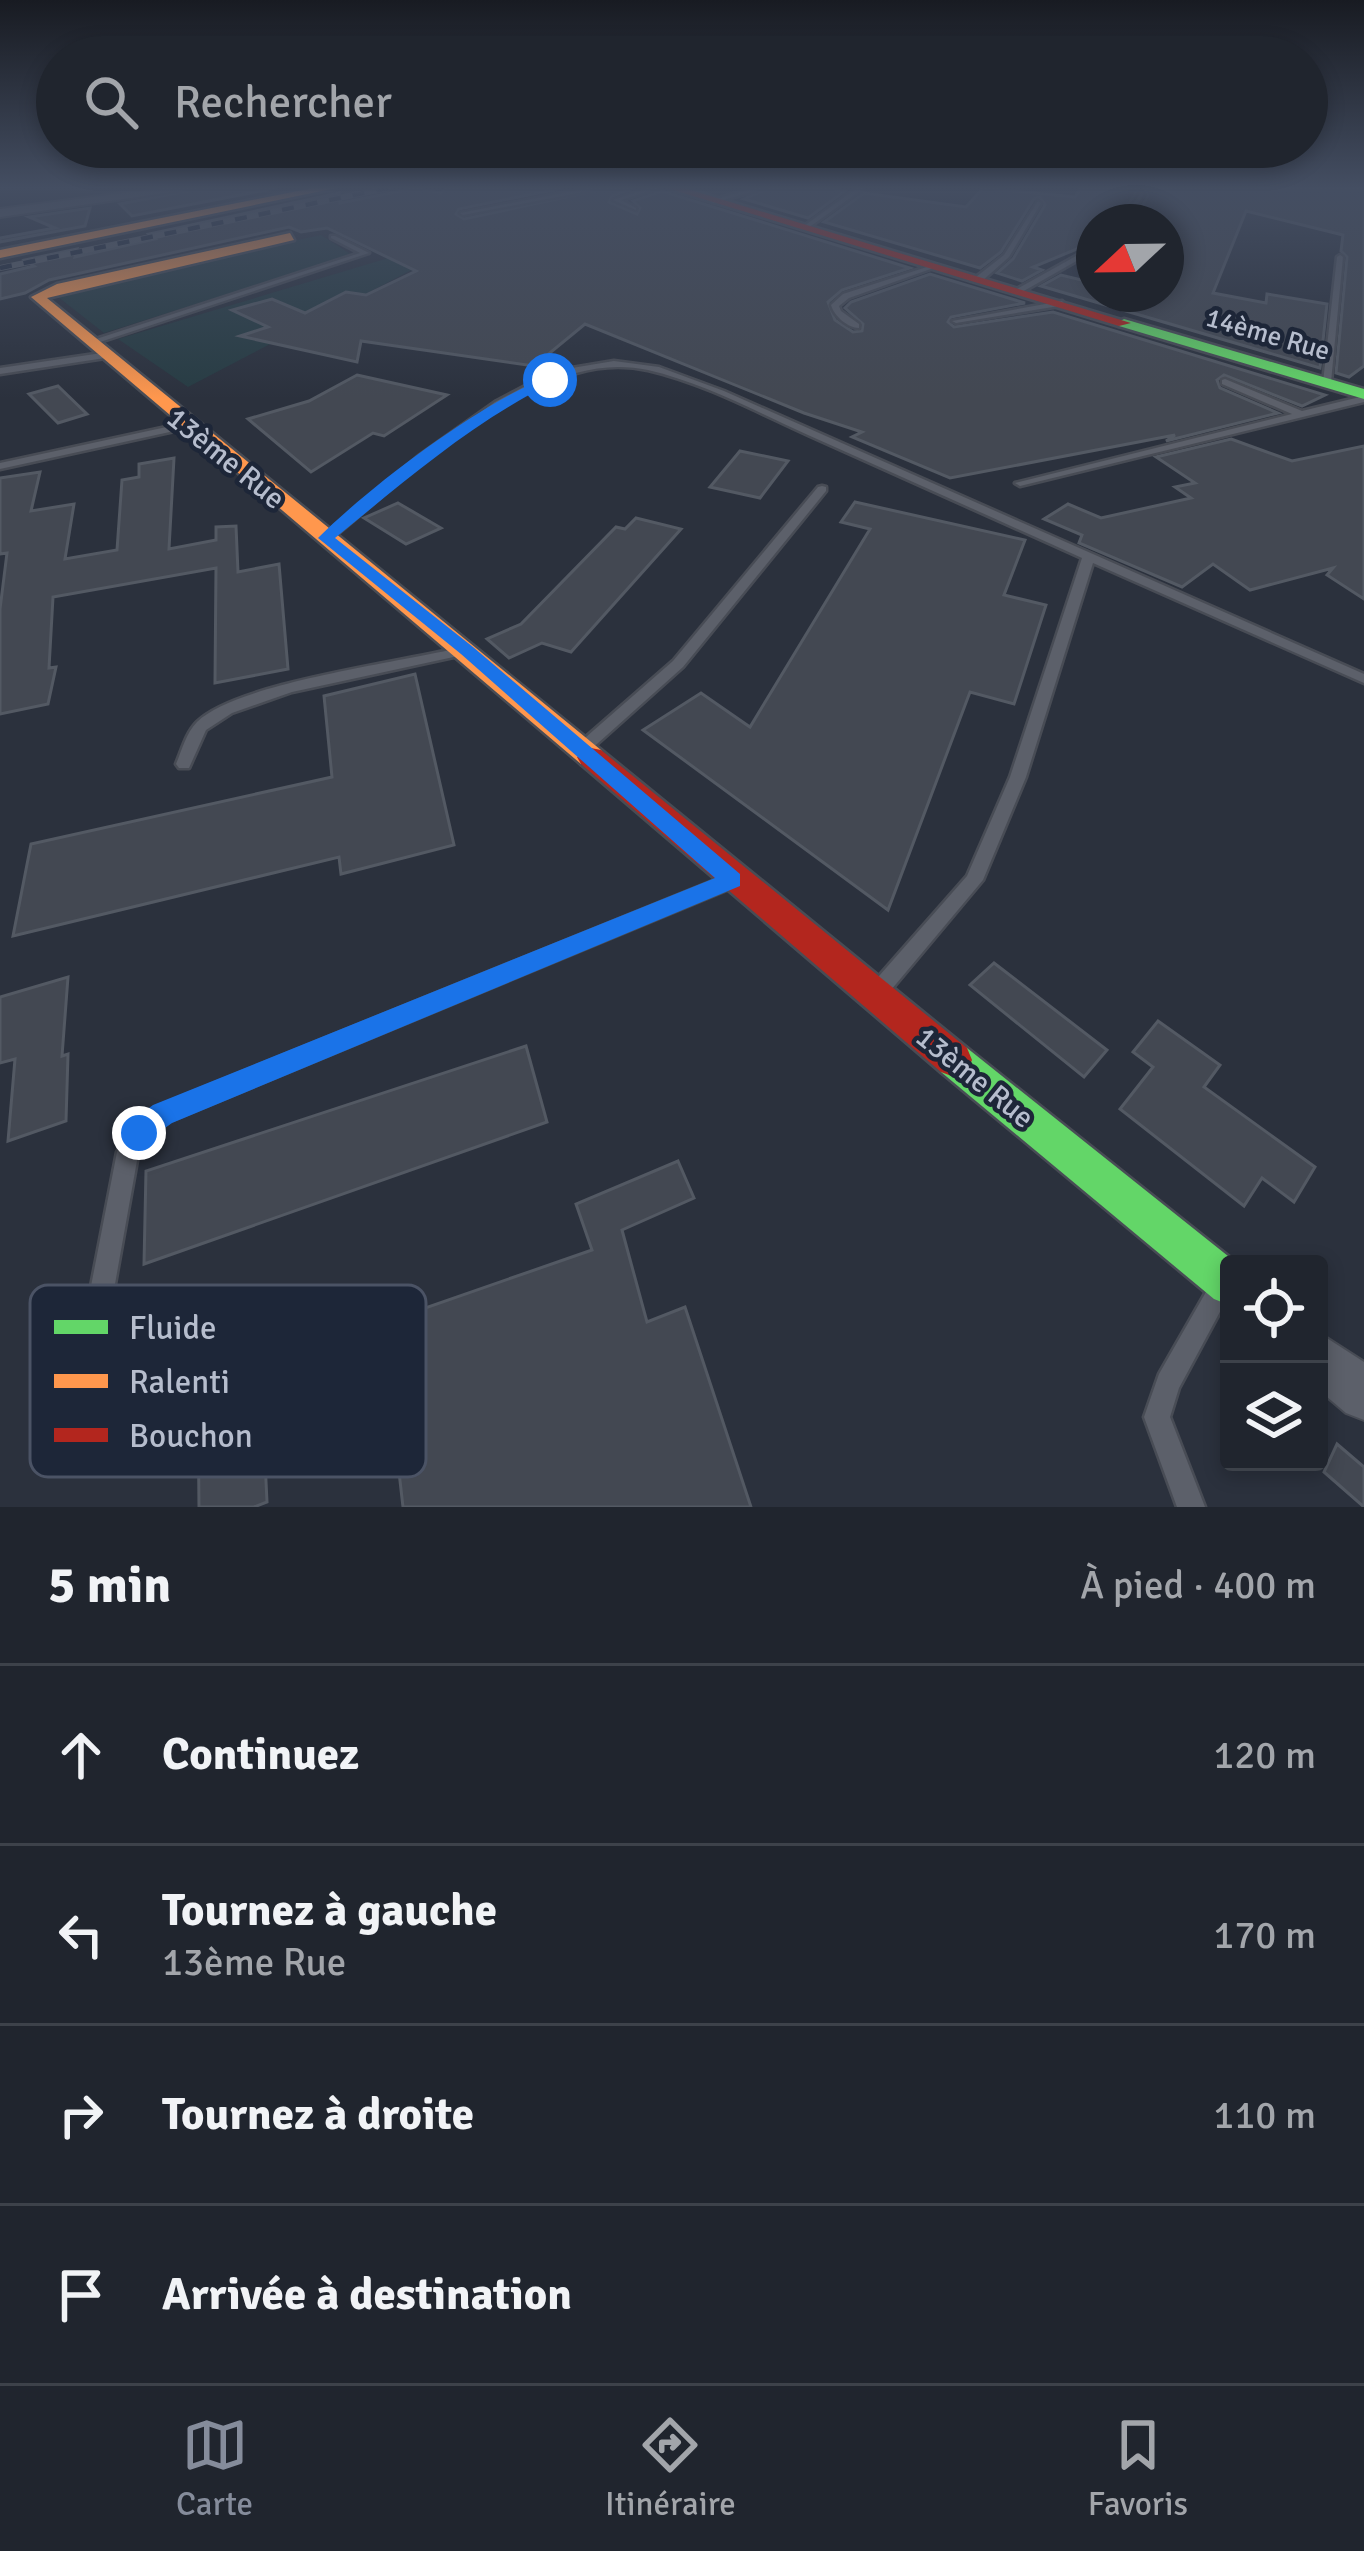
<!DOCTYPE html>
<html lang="fr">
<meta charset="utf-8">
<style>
body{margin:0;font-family:Signika,sans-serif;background:#2d313a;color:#f1f3f6}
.controls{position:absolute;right:36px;bottom:36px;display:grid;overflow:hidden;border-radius:12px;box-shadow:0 6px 18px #0003}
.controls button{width:108px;height:108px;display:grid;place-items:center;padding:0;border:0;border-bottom:3px solid #3d424a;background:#20252e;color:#f1f3f6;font:60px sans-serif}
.compass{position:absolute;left:1076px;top:204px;width:108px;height:108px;border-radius:50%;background:#20252e;box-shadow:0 6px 18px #0003;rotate:248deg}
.stop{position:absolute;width:36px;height:36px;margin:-27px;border:9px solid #1a73e8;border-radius:50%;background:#fff}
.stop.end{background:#1a73e8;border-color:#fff;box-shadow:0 3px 12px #0008}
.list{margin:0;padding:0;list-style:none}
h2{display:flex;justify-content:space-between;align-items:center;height:156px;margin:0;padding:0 48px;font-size:51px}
h2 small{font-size:39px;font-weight:400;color:#a2a5aa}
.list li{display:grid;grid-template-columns:78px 1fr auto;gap:36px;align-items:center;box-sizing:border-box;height:180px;padding:0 48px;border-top:3px solid #3d424a}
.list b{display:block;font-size:45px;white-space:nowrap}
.list p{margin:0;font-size:39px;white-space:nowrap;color:#a2a5aa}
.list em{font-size:39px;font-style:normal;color:#a2a5aa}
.icon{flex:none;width:66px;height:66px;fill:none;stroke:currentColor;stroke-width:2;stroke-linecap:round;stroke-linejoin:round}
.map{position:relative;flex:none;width:1364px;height:1507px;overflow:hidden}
.search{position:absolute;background:#20252e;box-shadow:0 6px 18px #0003;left:36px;right:36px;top:36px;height:132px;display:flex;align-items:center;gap:30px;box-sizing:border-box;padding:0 42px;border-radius:66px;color:#a2a5aa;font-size:45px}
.sheet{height:876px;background:#20252e}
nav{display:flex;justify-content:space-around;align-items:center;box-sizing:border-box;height:168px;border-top:3px solid #3d424a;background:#20252e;font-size:33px;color:#a2a5aa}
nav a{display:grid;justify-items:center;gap:6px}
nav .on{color:#858c9b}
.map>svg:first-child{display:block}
.green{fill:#273c43}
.building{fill:#434852;stroke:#535963;stroke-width:3}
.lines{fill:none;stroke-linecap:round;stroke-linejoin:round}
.lane-casing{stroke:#484c55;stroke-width:5}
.street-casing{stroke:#484c55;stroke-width:4}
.fast-casing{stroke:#484c55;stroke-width:5}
.slow-casing{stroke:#484c55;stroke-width:5}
.jam-casing{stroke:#484c55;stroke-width:5}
.lane{fill:#5c606a;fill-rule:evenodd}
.street{fill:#5c606a;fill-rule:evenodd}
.fast{fill:#63d668;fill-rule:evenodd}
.slow{fill:#ff974d;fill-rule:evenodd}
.jam{fill:#b3261e;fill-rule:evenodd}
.rail-casing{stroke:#5a5f68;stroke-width:6}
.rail{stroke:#1d2638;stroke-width:4.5;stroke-dasharray:12;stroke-linecap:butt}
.route{fill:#1a73e8}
.labels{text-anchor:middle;stroke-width:9;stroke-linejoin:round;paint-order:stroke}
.far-street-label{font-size:27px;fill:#b6bdcd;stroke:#1d2638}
.street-label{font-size:30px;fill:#b6bdcd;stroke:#1d2638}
.key{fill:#1d2638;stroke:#4b5365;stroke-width:3}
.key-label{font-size:33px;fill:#b6bdcd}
</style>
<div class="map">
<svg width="1364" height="1507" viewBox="0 0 1364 1507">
<rect width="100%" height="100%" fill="#2b313d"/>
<g class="green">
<path d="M321 235 352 255 104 333 53 293Z"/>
<path d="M395 256 419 266 188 387 118 339Z"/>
</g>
<g class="building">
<path d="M203 188H276L132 216 120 204Z"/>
<path d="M416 188 441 193 445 188H563L459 209 456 214 464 219 608 188H634L612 196 609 202 637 214 640 208 633 201 662 191 910 268 842 290 828 302 835 320 853 332 862 331 863 324 845 308 851 302 930 274 1025 303 951 317 948 322 954 327 1053 312 1325 395 1302 406 1224 375 1217 380 1220 388 1278 413 1166 441 1175 435 950 478 852 437 862 432 804 413 585 324 534 366 361 341 357 362 240 336 268 327 232 310 272 299 305 313 346 292 366 295 416 271 327 228 301 232 289 227 49 280 25 293 0 299V274L34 266 25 260 77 249 75 257 155 239 149 234 339 193 340 203Z"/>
<path d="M769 188H827L845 191 808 218 744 199Z"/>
<path d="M983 188 1075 197 1081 188H1139L1117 222H1094V242L1033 267 1042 270 1022 281 997 273 1013 259 1045 205 1040 197 1034 199 1001 252 980 268 824 222 864 193 966 207Z"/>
<path d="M1144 188H1364V366L1349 377 1336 373 1347 257 1341 251 1343 235 1246 211 1213 293 1266 303 1267 294 1327 304 1320 368 1041 286 1061 275 1094 283V294H1166V222H1132L1148 196Z"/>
<path d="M90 208 85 226 0 242V238L55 228 29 217Z"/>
<path d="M357 375 447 395 384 436 373 433 311 472 248 419 309 401Z"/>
<path d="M58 386 87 414 58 423 29 394Z"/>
<path d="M1231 439 1292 461 1364 446V599L1327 575 1333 568 1250 590 1213 564 1182 587 1079 543 1082 535 1044 519 1068 504 1101 518 1191 498 1175 487 1195 483 1156 457Z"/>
<path d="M740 451 788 461 760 498 710 487Z"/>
<path d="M174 458 169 549 216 540V527L236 526 238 572 279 564 288 669 215 683 216 568 53 597 49 668 56 667 48 704 0 714V609L7 553 0 554V478L40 472 31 511 74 504 65 559 117 550 122 480 139 477V464Z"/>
<path d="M855 502 1025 540 1004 595 1046 605 1014 704 970 692 888 910 643 730 701 693 750 727 870 529 841 522Z"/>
<path d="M398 503 441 528 406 544 364 518Z"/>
<path d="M636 518 681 529 571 652 542 643 509 658 487 639 521 624 616 527 625 529Z"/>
<path d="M415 674 454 845 341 874 339 857 13 936 31 844 332 777 324 696Z"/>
<path d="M994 963 1107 1050 1084 1077 970 985Z"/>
<path d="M68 977 62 1056 68 1054 66 1121 8 1141 15 1059 0 1063V997Z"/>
<path d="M1158 1021 1220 1065 1204 1087 1315 1167 1294 1202 1262 1178 1244 1206 1120 1109 1153 1067 1133 1052Z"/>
<path d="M526 1046 547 1122 144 1264 146 1171Z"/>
<path d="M678 1161 694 1198 622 1230 647 1322 685 1307 751 1507H403L382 1323 592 1250 576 1204Z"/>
<path d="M261 1378 267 1502 254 1507H199L198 1402Z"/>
<path d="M1337 1444 1364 1467V1507L1324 1472Z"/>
</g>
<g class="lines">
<defs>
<g id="lane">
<path d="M589 188H604L463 215 460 213Z"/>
<path d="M649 188H659L621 200 636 208V210L613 200Z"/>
<path d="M754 188H765L713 203 710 201Z"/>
<path d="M857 188H864L808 228H804V226Z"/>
<path d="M1141 192 1144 194 1127 222H1121Z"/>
<path d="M1038 201 1041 203 1009 257 982 281H976V277L1004 255Z"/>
<path d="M331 236H335L369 253 94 344 87 342 360 253 331 238Z"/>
<path d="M1094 246V251L1022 292 1015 290Z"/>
<path d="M1340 255 1343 257 1331 382 1327 385 1323 382 1337 257Z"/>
<path d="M933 265 939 266 849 298 839 306 841 311 859 324V328C848 328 834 316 831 305L843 294Z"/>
<path d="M1062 301 1065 305 956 323 952 321Z"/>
<path d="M102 353 106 356 105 358 0 374V368Z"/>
<path d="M614 361 659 367 724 391 1364 674V683L1093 563 1026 777 983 880 886 996 879 998 872 996 870 990 872 984 967 876 1010 777 1082 558C991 517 900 476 808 435 757 412 704 383 648 370 625 365 600 366 576 373 484 397 402 481 330 540H322L320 538 420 455 495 402 533 382 572 368Z"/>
<path d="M1225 379 1302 411 1364 396V402L1020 486 1015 483 1292 414 1222 384V380Z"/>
<path d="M185 423 190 426 188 428 0 469V463Z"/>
<path d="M822 486 826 487V491L683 667 588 752H578L576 748 578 744 673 661 818 487Z"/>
<path d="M467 646 472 647 474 650 472 653 292 692 232 713 206 730 189 768H179L176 764C182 750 186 733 197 722 238 682 405 662 467 646Z"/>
<path d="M730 874 736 876 739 881 736 886 170 1121 146 1140 138 1155 110 1312 107 1321 98 1324 89 1321 86 1312 117 1152 132 1126 156 1107Z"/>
<path d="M1218 1281 1226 1285 1229 1295 1179 1388 1170 1417 1205 1507H1177L1144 1417 1159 1374 1210 1285Z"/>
</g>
<g id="street">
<path d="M163 188H199L0 217V209Z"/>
<path d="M1319 1333 1364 1362V1420L1346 1413 1319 1390Z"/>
</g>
<g id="fast">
<path d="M1124 319 1364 389V399L1119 326 1117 323Z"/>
<path d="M954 1043 967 1048 1238 1264H1229V1305L1214 1299 941 1072 936 1060 941 1048Z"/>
</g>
<g id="slow">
<path d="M313 188H336L0 258V250Z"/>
<path d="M290 233 294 240 47 298 601 750 605 757 601 764H581L31 297 57 284Z"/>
</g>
<g id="jam">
<path d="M667 188H684L1131 323 1119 326Z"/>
<path d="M591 748 601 750 967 1048 972 1060 967 1072 954 1077 941 1072 581 764 577 757Z"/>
</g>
</defs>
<use href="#lane" class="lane-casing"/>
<use href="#street" class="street-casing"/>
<use href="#fast" class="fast-casing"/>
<use href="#slow" class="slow-casing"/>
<use href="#jam" class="jam-casing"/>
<use href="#lane" class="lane"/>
<use href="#street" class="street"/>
<use href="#fast" class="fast"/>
<use href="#slow" class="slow"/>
<use href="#jam" class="jam"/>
<defs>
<path id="rail" d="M0 268 388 188"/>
</defs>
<use href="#rail" class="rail-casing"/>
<use href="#rail" class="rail"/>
</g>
<linearGradient id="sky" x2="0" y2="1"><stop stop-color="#181b22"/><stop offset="0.47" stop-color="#444e62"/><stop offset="1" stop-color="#444e62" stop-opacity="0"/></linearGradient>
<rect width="1364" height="399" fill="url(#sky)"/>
<path class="route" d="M550 376 554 382C472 422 405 481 335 538L473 647 740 874V886L172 1123 139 1146 129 1142 125 1133 129 1123 153 1105 715 878 461 654 318 538C370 486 481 402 550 376Z"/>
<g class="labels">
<g class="far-street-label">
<text transform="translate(1268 334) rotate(16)" y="9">14ème Rue</text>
</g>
<g class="street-label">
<text transform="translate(226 458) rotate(39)" y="10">13ème Rue</text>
<text transform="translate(975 1077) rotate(39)" y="10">13ème Rue</text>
</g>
</g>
<rect x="30" y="1285" width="396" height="192" rx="18" class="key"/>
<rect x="54" y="1320" width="54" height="14" fill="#63d668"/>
<rect x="54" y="1374" width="54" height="14" fill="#ff974d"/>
<rect x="54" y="1428" width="54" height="14" fill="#b3261e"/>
<g class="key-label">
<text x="129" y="1339">Fluide</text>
<text x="129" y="1393">Ralenti</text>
<text x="129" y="1447">Bouchon</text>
</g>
</svg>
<div class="controls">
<button><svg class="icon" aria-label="locate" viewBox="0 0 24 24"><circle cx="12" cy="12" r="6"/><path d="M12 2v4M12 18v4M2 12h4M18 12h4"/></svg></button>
<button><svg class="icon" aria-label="layers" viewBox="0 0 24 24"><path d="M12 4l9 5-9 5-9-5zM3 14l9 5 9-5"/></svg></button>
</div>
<svg class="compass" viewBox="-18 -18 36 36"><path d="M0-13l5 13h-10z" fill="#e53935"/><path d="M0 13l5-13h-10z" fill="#a2a5aa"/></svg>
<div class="stop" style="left:550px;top:380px"></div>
<div class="stop end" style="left:139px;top:1133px"></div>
<div class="search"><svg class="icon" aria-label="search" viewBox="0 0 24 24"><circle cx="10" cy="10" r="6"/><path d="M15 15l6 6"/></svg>Rechercher</div>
</div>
<section class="sheet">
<h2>5 min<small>À pied · 400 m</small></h2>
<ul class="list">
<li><svg class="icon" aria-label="ahead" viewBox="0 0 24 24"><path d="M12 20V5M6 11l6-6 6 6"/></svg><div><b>Continuez</b></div><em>120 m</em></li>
<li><svg class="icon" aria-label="left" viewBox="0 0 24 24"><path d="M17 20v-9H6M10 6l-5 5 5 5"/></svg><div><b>Tournez à gauche</b><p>13ème Rue</p></div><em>170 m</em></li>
<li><svg class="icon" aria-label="right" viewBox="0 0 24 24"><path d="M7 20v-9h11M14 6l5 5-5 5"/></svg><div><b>Tournez à droite</b></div><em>110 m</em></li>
<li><svg class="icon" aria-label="arrive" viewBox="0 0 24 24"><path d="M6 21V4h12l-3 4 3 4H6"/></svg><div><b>Arrivée à destination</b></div></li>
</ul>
</section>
<nav>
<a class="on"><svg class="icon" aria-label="map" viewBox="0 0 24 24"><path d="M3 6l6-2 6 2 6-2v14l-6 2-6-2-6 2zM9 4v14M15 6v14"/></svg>Carte</a>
<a><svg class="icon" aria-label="directions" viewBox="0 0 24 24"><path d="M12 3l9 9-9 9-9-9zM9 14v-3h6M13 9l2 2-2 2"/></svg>Itinéraire</a>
<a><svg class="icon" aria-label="saved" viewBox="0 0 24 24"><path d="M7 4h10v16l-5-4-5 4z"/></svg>Favoris</a>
</nav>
